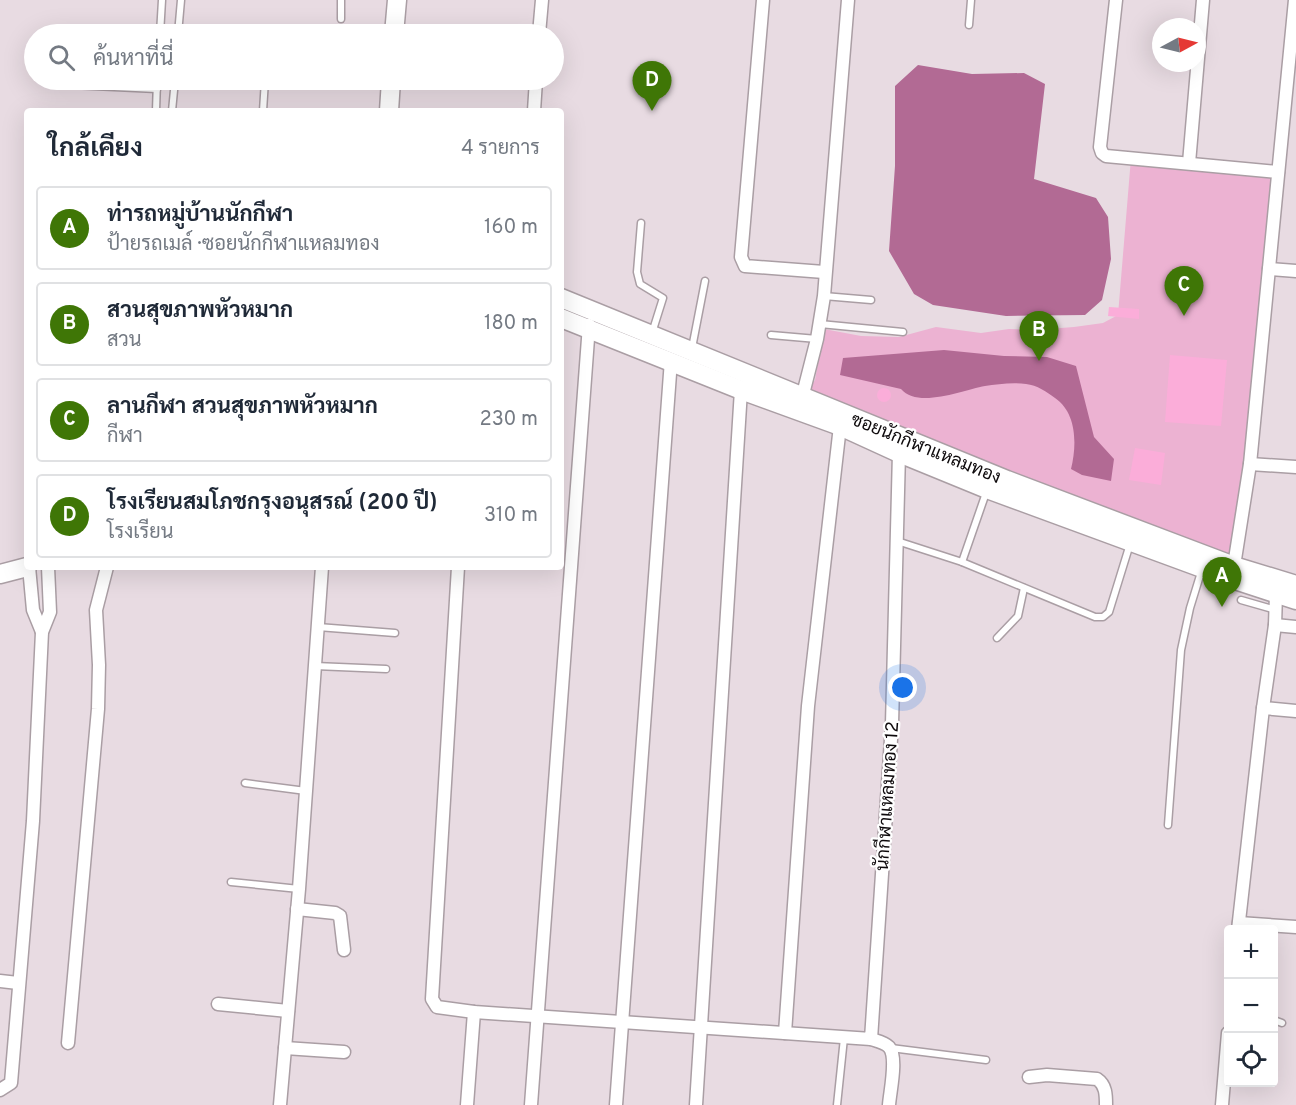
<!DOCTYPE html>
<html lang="th">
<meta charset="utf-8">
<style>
body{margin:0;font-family:Overpass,Sarabun,sans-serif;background:#f2f2f3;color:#1f2937}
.controls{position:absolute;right:18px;bottom:18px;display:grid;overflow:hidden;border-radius:6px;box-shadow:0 6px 24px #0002}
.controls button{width:54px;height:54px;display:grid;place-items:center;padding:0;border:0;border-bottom:2px solid #e0e1e3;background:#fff;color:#1f2937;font:30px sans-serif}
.compass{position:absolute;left:1152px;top:18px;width:54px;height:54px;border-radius:50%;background:#fff;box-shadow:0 6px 24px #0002;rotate:83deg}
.you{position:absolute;left:903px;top:688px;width:21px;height:21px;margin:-15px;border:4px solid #fff;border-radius:50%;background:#1a73e8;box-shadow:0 0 0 9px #1a73e833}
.badge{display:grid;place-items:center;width:39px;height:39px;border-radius:50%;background:#3f7606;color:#fff;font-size:20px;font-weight:700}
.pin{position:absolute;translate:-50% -50px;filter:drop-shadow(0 2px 3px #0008)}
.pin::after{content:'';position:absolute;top:32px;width:21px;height:18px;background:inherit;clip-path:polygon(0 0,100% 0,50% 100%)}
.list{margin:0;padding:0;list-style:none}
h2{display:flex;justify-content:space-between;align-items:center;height:78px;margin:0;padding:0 24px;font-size:26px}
h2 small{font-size:20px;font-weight:400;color:#747a83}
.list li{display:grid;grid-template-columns:39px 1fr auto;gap:18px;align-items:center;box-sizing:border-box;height:84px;margin:0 12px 12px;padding:0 12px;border:2px solid #e0e1e3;border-radius:6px}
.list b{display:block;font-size:22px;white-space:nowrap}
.list p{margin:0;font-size:20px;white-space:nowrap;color:#747a83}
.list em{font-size:20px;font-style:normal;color:#747a83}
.icon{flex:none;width:33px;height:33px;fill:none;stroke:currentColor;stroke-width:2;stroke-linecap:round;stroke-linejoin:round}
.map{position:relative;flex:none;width:1296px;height:1105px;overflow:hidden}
.search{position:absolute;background:#fff;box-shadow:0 6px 24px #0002;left:24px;top:24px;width:540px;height:66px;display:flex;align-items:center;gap:15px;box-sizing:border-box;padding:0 21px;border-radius:33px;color:#747a83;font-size:22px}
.panel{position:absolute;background:#fff;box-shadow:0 6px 24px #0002;left:24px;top:108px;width:540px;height:462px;border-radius:6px}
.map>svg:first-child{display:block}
.green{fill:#ecb2d2}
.water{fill:#b26a94}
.building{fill:#fbadd9}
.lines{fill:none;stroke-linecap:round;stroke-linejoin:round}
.lane-casing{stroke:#aa9ea4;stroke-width:9}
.street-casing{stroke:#aa9ea4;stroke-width:15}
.secondary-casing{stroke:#aa9ea4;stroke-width:21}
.lane{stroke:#fff;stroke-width:6}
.street{stroke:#fff;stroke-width:12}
.secondary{stroke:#fff;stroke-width:18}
.labels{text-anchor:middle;stroke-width:4.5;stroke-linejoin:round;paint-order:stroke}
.street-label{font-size:18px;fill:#0e0a0c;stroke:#fff}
</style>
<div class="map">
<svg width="1296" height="1105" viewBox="0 0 1296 1105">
<rect width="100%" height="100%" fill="#e8dbe2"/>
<path class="green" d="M1131 158 1278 174 1234 566 802 398 815 380 824 329 861 336 899 337 936 327 981 333 1009 329 1035 330 1074 327 1103 323 1118 315Z"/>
<g class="water">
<path d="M918 65 972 74 1024 73 1045 84 1034 179 1096 198 1108 217 1111 259 1102 300 1085 315 1006 316 933 305 914 294 889 251 895 166V86Z"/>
<path d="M944 350 1004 356 1047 357 1076 366 1094 437 1114 459 1111 481 1082 475 1071 469C1077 445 1077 413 1055 398 1047 392 1037 385 1026 384 1014 382 997 384 985 386 963 390 918 409 901 389L840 375 843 358Z"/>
</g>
<g class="building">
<path d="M1109 307 1139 309V319L1108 316Z"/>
<path d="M1170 355 1227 360 1221 426 1165 422Z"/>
<circle cx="884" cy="395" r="7"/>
<path d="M1135 448 1165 453 1161 485 1129 480Z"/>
</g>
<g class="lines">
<defs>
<g id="lane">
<path d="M341 19V0"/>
<path d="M969 25 971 0"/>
<path d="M52 32 77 34"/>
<path d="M160 34 162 0"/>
<path d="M178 34 181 0"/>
<path d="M50 84 157 89"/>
<path d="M156 111 157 80"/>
<path d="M172 111 175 80"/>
<path d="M263 111 265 80"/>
<path d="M641 223 637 272 640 284 663 298 652 333"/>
<path d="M824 296 871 300"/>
<path d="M820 324 903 332"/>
<path d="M771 335 817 339"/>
<path d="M692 348 705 281"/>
<path d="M897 541 962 562 1095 617H1103L1109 612 1130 544"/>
<path d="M962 562 987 490"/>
<path d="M1241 600 1276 610"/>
<path d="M318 627 395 633"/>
<path d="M997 638 1018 616 1024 588"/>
<path d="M315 666 386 669"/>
<path d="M245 783 306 791"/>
<path d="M1168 825 1181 650 1190 608 1202 569"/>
<path d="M231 882 299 889"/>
<path d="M1274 1020 1282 1023"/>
<path d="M891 1048 986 1060"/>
<path d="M837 1105 844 1038"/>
</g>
<g id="street">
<path d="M763 0 741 257 745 266 824 272"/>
<path d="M1116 0 1100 147 1102 153 1106 156 1278 172"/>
<path d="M539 34 542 0"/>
<path d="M534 111 536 80"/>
<path d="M1189 163 1203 0"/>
<path d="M1269 269 1296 271"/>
<path d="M802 398 817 339 824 296 848 0"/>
<path d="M1250 464 1296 467"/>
<path d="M29 567 33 610 42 632"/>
<path d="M458 567 432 999 437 1007 474 1012 871 1039 892 724 899 453"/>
<path d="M1233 572 1250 464 1295 0"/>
<path d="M1275 625 1296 627"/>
<path d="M1263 708 1296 711"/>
<path d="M297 909 335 913 340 916 344 950"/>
<path d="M1239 923 1296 927"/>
<path d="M1238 930 1263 708 1275 625 1276 594"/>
<path d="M0 981 18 983"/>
<path d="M218 1004 288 1011"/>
<path d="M785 1033 808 706 840 426"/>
<path d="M871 1039C877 1041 884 1042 889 1047 898 1057 890 1091 889 1105"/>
<path d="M68 1043 98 709 99 665 96 610 107 567"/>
<path d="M285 1048 344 1052"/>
<path d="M1029 1077 1047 1075 1097 1079C1106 1085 1106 1095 1106 1105"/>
<path d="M0 1090 11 1083 33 821 42 632 50 612 48 567"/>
<path d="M280 1105 299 889 322 567"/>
<path d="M467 1105 474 1012"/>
<path d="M531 1105 589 325"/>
<path d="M616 1105 671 360"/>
<path d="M696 1105 741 390"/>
<path d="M1222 1105 1228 1033"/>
</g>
<g id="secondary">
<path d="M394 34 397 0"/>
<path d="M389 111 391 80"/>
<path d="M561 298 1007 480 1234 566 1296 585"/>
<path d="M561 318 741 390 840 426 899 453 987 489 1232 579 1296 600"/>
<path d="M0 574 27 567"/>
</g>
</defs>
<use href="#lane" class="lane-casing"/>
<use href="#street" class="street-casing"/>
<use href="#secondary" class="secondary-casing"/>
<use href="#lane" class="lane"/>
<use href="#street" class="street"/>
<use href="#secondary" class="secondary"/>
</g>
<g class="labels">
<g class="street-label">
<text transform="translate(926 448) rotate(22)" y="6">ซอยนักกีฬาแหลมทอง</text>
<text transform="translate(887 796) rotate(-86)" y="6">นักกีฬาแหลมทอง 12</text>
</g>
</g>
</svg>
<div class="controls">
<button>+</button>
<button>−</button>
<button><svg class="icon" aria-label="locate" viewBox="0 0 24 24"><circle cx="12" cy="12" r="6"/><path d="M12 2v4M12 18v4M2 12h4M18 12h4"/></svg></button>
</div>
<svg class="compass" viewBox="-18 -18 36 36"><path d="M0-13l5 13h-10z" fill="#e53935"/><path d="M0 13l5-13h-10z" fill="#747a83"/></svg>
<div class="you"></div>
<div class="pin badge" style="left:1222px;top:607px">A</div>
<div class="pin badge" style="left:1039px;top:361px">B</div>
<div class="pin badge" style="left:1184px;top:316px">C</div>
<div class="pin badge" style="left:652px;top:111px">D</div>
<div class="search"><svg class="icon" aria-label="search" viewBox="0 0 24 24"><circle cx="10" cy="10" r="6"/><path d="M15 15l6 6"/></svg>ค้นหาที่นี่</div>
<section class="panel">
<h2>ใกล้เคียง<small>4 รายการ</small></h2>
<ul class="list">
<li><span class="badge">A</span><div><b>ท่ารถหมู่บ้านนักกีฬา</b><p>ป้ายรถเมล์ · ซอยนักกีฬาแหลมทอง</p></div><em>160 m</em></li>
<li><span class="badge">B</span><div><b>สวนสุขภาพหัวหมาก</b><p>สวน</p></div><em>180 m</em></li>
<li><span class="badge">C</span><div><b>ลานกีฬา สวนสุขภาพหัวหมาก</b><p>กีฬา</p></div><em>230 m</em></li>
<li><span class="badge">D</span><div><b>โรงเรียนสมโภชกรุงอนุสรณ์ (200 ปี)</b><p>โรงเรียน</p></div><em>310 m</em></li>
</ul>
</section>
</div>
